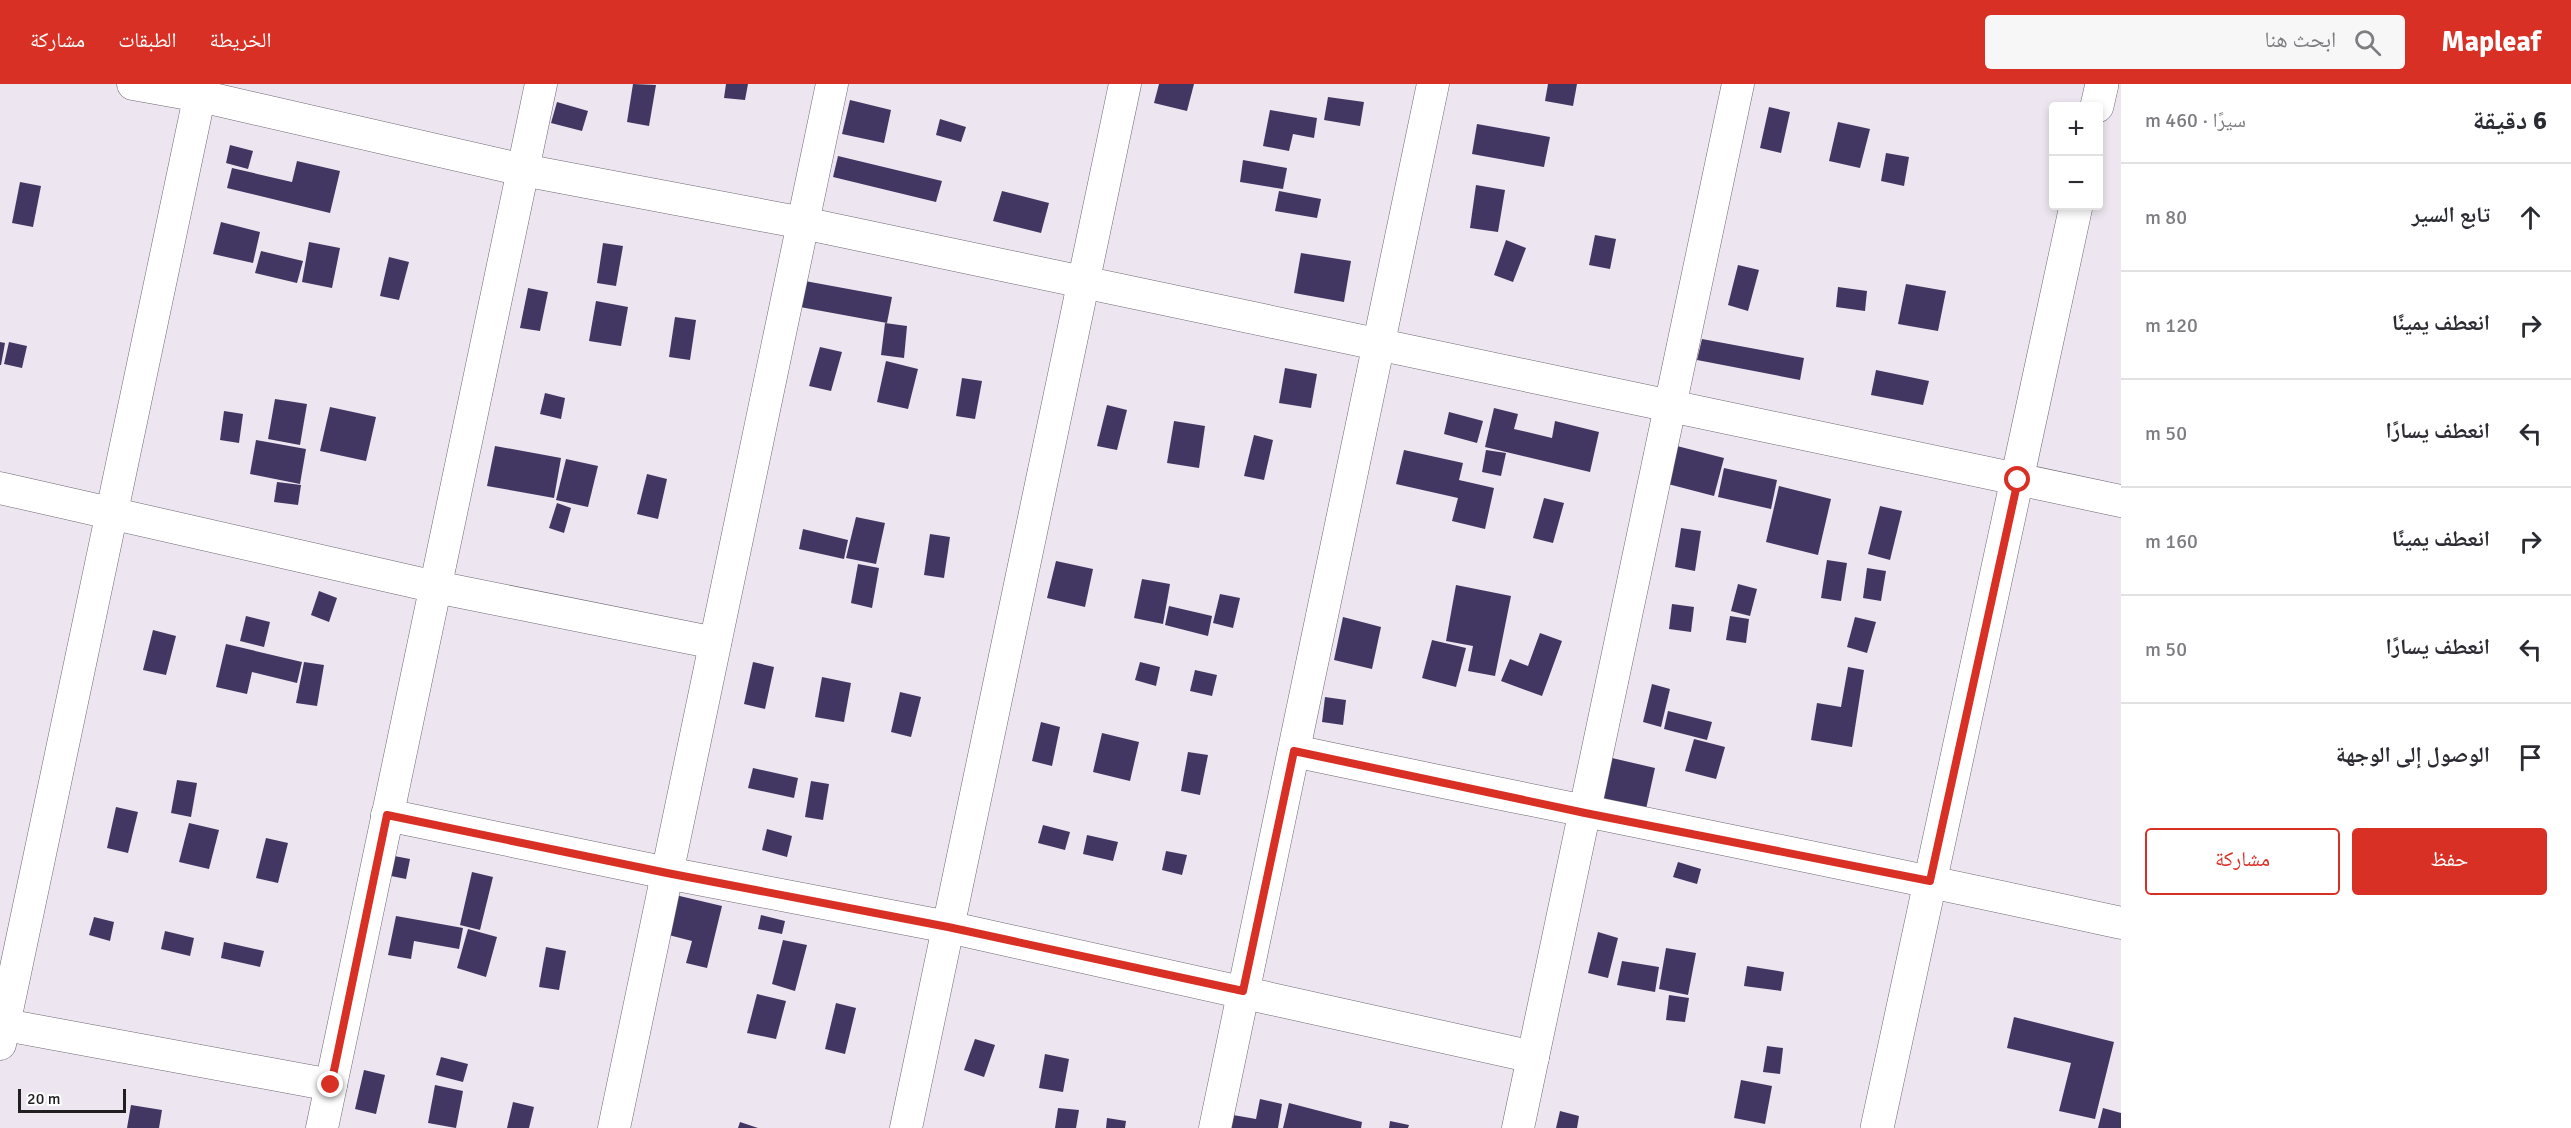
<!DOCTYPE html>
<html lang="ar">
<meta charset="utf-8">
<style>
body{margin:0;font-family:Signika,"Noto Naskh Arabic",sans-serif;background:#f7f7f7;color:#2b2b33;direction:rtl}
.controls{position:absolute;right:18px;top:18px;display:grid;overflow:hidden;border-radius:6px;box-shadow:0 3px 9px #0003}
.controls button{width:54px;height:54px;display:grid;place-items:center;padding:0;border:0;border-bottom:2px solid #e1e1e2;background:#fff;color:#2b2b33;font:30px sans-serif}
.scale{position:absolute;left:18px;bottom:15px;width:108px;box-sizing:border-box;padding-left:6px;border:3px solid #211f22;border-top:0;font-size:16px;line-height:21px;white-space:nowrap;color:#211f22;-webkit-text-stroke:4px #fff;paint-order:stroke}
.stop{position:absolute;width:18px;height:18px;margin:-14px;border:4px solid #d93025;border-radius:50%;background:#fff}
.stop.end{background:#d93025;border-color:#fff;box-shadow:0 2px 6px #0008}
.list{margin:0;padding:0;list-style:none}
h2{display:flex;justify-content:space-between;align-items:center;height:78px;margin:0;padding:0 24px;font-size:26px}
h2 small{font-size:20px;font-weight:400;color:#7c7c81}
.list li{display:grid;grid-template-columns:39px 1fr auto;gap:18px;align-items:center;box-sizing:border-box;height:108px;padding:0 24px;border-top:2px solid #e1e1e2}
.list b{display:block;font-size:22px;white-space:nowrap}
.list em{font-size:20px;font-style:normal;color:#7c7c81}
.actions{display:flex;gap:12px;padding:18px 24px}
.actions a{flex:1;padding:14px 0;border:2px solid #d93025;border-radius:6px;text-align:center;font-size:21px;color:#d93025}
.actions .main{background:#d93025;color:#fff}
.icon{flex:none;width:33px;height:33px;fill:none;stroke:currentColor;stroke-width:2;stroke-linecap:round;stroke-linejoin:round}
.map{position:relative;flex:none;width:2121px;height:1044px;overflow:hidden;direction:ltr}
header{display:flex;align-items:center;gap:36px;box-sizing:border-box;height:84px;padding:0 30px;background:#d93025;color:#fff}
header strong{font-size:28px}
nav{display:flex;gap:33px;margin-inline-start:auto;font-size:21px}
.search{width:420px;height:54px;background:#f7f7f7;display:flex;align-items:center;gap:15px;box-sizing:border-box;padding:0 21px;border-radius:6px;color:#7c7c81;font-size:22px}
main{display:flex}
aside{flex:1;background:#fff}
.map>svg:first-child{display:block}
.building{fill:#423762}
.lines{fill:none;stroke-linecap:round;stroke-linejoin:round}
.street-casing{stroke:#6d6770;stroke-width:33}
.secondary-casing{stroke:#6d6770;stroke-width:34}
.street{stroke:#fff;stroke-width:32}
.secondary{stroke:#fff;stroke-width:33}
.route{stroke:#d93025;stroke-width:8}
</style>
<header>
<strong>Mapleaf</strong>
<div class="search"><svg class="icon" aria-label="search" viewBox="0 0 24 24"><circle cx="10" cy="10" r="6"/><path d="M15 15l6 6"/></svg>ابحث هنا</div>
<nav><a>الخريطة</a><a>الطبقات</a><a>مشاركة</a></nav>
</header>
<main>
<aside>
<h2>6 دقيقة<small>سيرًا · 460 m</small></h2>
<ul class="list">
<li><svg class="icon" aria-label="ahead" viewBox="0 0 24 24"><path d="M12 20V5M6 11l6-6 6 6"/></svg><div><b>تابع السير</b></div><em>80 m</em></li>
<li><svg class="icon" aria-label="right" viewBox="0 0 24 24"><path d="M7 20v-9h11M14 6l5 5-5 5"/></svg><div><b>انعطف يمينًا</b></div><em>120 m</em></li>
<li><svg class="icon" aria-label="left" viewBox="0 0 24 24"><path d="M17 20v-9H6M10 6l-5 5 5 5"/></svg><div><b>انعطف يسارًا</b></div><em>50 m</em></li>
<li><svg class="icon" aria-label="right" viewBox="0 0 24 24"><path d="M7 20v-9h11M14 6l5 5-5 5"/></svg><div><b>انعطف يمينًا</b></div><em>160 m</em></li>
<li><svg class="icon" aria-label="left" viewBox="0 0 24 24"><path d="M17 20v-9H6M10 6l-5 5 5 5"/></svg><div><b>انعطف يسارًا</b></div><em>50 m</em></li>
<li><svg class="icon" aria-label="arrive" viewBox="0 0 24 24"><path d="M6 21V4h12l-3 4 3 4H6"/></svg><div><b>الوصول إلى الوجهة</b></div></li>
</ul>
<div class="actions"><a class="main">حفظ</a><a>مشاركة</a></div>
</aside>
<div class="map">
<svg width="2121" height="1044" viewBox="0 0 2121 1044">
<rect width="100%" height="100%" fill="#ede6f0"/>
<g class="building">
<path d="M633 0 656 1 649 42 627 38Z"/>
<path d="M726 0H748L745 16 724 14Z"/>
<path d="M1159 0H1194L1187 27 1154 19Z"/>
<path d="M1548 0H1577L1573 22 1545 17Z"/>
<path d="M1328 13 1364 18 1360 42 1324 36Z"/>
<path d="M850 16 891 26 884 59 842 50Z"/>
<path d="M557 18 588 27 582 47 551 39Z"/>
<path d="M1769 23 1790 28 1781 69 1760 64Z"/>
<path d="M1270 26 1317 34 1314 54 1293 50 1289 67 1263 62Z"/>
<path d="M940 35 966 43 961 58 936 51Z"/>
<path d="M1838 38 1870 45 1860 84 1829 77Z"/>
<path d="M1477 40 1550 53 1544 83 1472 70Z"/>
<path d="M230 61 253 67 248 85 226 79Z"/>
<path d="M1886 69 1909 73 1904 102 1881 97Z"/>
<path d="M838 72 942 97 936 118 833 93Z"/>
<path d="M1243 76 1287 84 1283 105 1240 98Z"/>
<path d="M297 77 340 87 330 129 227 104 232 84 292 98Z"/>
<path d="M20 98 41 102 33 143 12 139Z"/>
<path d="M1476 101 1505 106 1498 148 1470 144Z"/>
<path d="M1002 107 1049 119 1041 149 993 137Z"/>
<path d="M1279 107 1321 115 1317 134 1275 127Z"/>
<path d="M221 138 260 148 253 179 213 170Z"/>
<path d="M1595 151 1616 155 1610 185 1589 181Z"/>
<path d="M1506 156 1526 164 1513 198 1494 191Z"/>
<path d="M309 158 340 164 332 204 302 198Z"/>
<path d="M603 159 623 162 616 202 597 199Z"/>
<path d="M261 167 303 177 297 199 255 189Z"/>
<path d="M1301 169 1351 177 1344 218 1294 209Z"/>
<path d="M389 173 409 178 399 216 380 212Z"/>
<path d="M1738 181 1759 186 1748 227 1728 221Z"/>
<path d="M805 197 892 213 887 239 800 223Z"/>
<path d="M1906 200 1946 207 1938 247 1898 240Z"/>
<path d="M1838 203 1867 207 1865 227 1836 223Z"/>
<path d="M528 204 548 208 540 247 520 244Z"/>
<path d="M596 217 628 223 621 262 589 257Z"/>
<path d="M675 233 696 236 690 276 669 273Z"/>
<path d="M885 239 907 242 904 274 881 271Z"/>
<path d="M1702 255 1804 274 1800 296 1697 276Z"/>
<path d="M0 258 5 259 1 281H0Z"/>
<path d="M9 258 27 262 22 284 4 280Z"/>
<path d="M820 263 842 268 831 307 809 302Z"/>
<path d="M886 277 918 285 908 325 877 318Z"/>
<path d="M1285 284 1317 290 1311 324 1279 319Z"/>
<path d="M1876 286 1929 297 1923 321 1871 311Z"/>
<path d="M962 294 982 297 975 335 956 332Z"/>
<path d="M545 309 565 314 561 335 540 330Z"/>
<path d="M275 315 307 320 300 361 268 355Z"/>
<path d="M1107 321 1127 326 1117 366 1097 362Z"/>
<path d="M330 323 376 333 366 377 320 367Z"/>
<path d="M1494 324 1518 330 1514 345 1552 354 1555 337 1599 348 1590 388 1485 363Z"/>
<path d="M224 327 243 330 239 359 220 356Z"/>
<path d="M1449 328 1483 337 1477 359 1444 350Z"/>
<path d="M1174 337 1205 342 1199 384 1167 379Z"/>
<path d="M1254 351 1273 356 1264 396 1244 392Z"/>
<path d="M256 356 306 365 300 400 250 390Z"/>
<path d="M495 362 561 374 554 414 487 402Z"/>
<path d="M1677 362 1724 374 1714 412 1668 400Z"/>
<path d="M1404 366 1463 379 1459 396 1494 404 1485 445 1452 437 1458 414 1396 400Z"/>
<path d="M1486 366 1506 369 1501 392 1482 388Z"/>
<path d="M566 375 598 382 588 423 556 416Z"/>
<path d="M1724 384 1777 396 1771 425 1718 413Z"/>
<path d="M647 390 667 395 658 435 637 430Z"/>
<path d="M277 398 301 401 298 421 274 418Z"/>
<path d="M1779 402 1831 415 1818 471 1766 458Z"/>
<path d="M1544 414 1564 419 1553 459 1533 454Z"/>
<path d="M557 419 571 424 564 449 549 444Z"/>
<path d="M1880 422 1902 427 1890 476 1868 470Z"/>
<path d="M856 433 885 439 876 480 846 474Z"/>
<path d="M1681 444 1701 447 1695 487 1675 483Z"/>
<path d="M803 445 848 456 844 475 799 465Z"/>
<path d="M930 450 950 453 944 494 924 491Z"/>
<path d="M1827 476 1847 479 1841 517 1821 514Z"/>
<path d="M1056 477 1093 485 1085 523 1047 514Z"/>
<path d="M858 480 879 484 872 524 851 519Z"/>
<path d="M1867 484 1886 487 1881 517 1863 514Z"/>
<path d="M1142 495 1170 500 1163 540 1134 534Z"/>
<path d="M1738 500 1757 505 1750 532 1731 527Z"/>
<path d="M1456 501 1511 512 1495 592 1468 587 1473 562 1446 557Z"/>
<path d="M319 507 337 514 329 538 311 531Z"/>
<path d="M1220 510 1240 514 1233 544 1213 539Z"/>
<path d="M1672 520 1694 523 1691 548 1669 545Z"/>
<path d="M1169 522 1212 532 1208 552 1165 541Z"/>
<path d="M246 532 270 538 264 563 240 557Z"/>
<path d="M1730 532 1749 535 1746 559 1726 556Z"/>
<path d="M1343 533 1381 543 1372 585 1334 576Z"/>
<path d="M1855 533 1876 538 1867 569 1847 563Z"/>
<path d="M153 546 176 552 166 591 143 586Z"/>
<path d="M1540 549 1562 557 1542 612 1501 597 1510 575 1528 582Z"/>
<path d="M1432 556 1466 564 1456 603 1422 594Z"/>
<path d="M226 560 302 578 297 599 252 588 247 610 216 603Z"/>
<path d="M304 578 324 581 317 622 296 619Z"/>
<path d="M753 578 774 583 765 625 744 620Z"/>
<path d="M1140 578 1160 583 1156 602 1135 596Z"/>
<path d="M1848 583 1864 586 1852 663 1811 656 1817 619 1841 623Z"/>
<path d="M1195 586 1217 591 1212 612 1190 607Z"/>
<path d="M822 593 851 599 844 638 815 633Z"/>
<path d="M1652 600 1670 605 1661 643 1643 638Z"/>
<path d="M900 608 921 613 911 653 891 648Z"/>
<path d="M1325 613 1346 616 1343 641 1322 638Z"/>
<path d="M1668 627 1712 638 1707 656 1664 645Z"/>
<path d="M1041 638 1060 643 1052 682 1032 677Z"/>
<path d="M1102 649 1139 658 1130 697 1093 688Z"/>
<path d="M1694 655 1725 663 1716 695 1685 687Z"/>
<path d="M1188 668 1208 671 1200 711 1181 707Z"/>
<path d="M1612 674 1655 684 1646 725 1603 714Z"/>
<path d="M753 684 798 694 794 714 748 704Z"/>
<path d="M177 696 197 699 191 733 171 729Z"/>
<path d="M811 697 829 700 823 736 805 733Z"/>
<path d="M116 723 138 728 128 769 107 764Z"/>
<path d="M189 739 219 746 209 785 179 778Z"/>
<path d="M1043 741 1070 748 1065 766 1038 759Z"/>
<path d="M767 745 792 752 787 773 762 766Z"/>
<path d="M1087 751 1118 758 1113 777 1083 770Z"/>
<path d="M266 754 288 759 278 799 256 794Z"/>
<path d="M1166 767 1187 771 1182 791 1162 786Z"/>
<path d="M384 770 410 775 406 795 381 790Z"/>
<path d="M1678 778 1701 785 1697 800 1673 793Z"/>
<path d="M472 788 493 793 480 846 460 841Z"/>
<path d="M667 809 722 822 707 884 686 879 692 857 657 848Z"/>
<path d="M761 831 785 837 782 850 758 845Z"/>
<path d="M396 832 463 844 459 865 414 857 411 875 388 871Z"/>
<path d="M94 833 114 838 110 857 89 851Z"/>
<path d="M468 845 497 853 486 893 457 884Z"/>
<path d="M165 847 194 854 190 872 161 865Z"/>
<path d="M1598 848 1618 854 1608 894 1588 889Z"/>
<path d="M783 856 807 861 795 907 772 900Z"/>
<path d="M224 858 264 867 260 883 221 874Z"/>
<path d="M546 863 566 867 559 906 539 903Z"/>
<path d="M1666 864 1696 869 1688 911 1659 905Z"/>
<path d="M1622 877 1659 883 1655 908 1617 901Z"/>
<path d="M1747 882 1784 888 1781 907 1744 902Z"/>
<path d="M757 910 786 917 776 955 747 949Z"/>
<path d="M1669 911 1689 914 1685 938 1666 936Z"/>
<path d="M836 919 856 924 845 970 825 965Z"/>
<path d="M2014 933 2114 958 2095 1035 2059 1027 2071 979 2007 964Z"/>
<path d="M975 955 995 961 984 993 964 986Z"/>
<path d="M1767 962 1783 964 1780 990 1763 988Z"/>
<path d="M1045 970 1069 975 1063 1008 1039 1004Z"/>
<path d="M441 973 468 980 463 998 436 991Z"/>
<path d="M364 986 385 991 376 1030 355 1025Z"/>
<path d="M1741 996 1772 1002 1765 1040 1734 1034Z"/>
<path d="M435 1001 463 1007 456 1044 428 1039Z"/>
<path d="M1260 1015 1282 1020 1278 1044H1231L1233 1031 1256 1035Z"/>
<path d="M513 1018 534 1023 529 1044H507Z"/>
<path d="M1289 1019 1362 1038 1361 1044H1283Z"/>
<path d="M131 1021 162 1026 159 1044H127Z"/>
<path d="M1058 1024 1079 1026 1076 1044H1055Z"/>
<path d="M2103 1024 2121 1029V1044H2098Z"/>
<path d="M1560 1027 1579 1032 1577 1044H1556Z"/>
<path d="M1107 1034 1126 1037 1125 1044H1106Z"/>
<path d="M1390 1037 1409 1041 1408 1044H1389Z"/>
<path d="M740 1038 758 1044H738Z"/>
</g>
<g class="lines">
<defs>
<g id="street">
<path d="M133 0 200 12 523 86 803 139 2121 417"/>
<path d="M0 404 436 503 715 559"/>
<path d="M1294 667C1569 725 1846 778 2121 839"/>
<path d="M387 731 667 789 948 843 1533 973"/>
<path d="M0 940 331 1001"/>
<path d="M0 960 202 0"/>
<path d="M322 1044 541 0"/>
<path d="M614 1044 832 0"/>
<path d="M906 1044 1125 0"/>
<path d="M1215 1044 1433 0"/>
<path d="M1518 1044 1738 0"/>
</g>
<g id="secondary">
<path d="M2097 22 2102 0"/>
<path d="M1877 1044 2076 122"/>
</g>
</defs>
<use href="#street" class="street-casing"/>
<use href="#secondary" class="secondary-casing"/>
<use href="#street" class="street"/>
<use href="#secondary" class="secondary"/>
</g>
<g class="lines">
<path class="route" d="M331 1001 387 731 667 789 948 843 1243 907 1294 667 1585 729 1930 797 2018 396"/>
</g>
</svg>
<div class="controls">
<button>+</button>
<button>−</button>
</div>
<div class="scale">20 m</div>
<div class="stop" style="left:2018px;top:396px"></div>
<div class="stop end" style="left:331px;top:1001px"></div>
</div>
</main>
